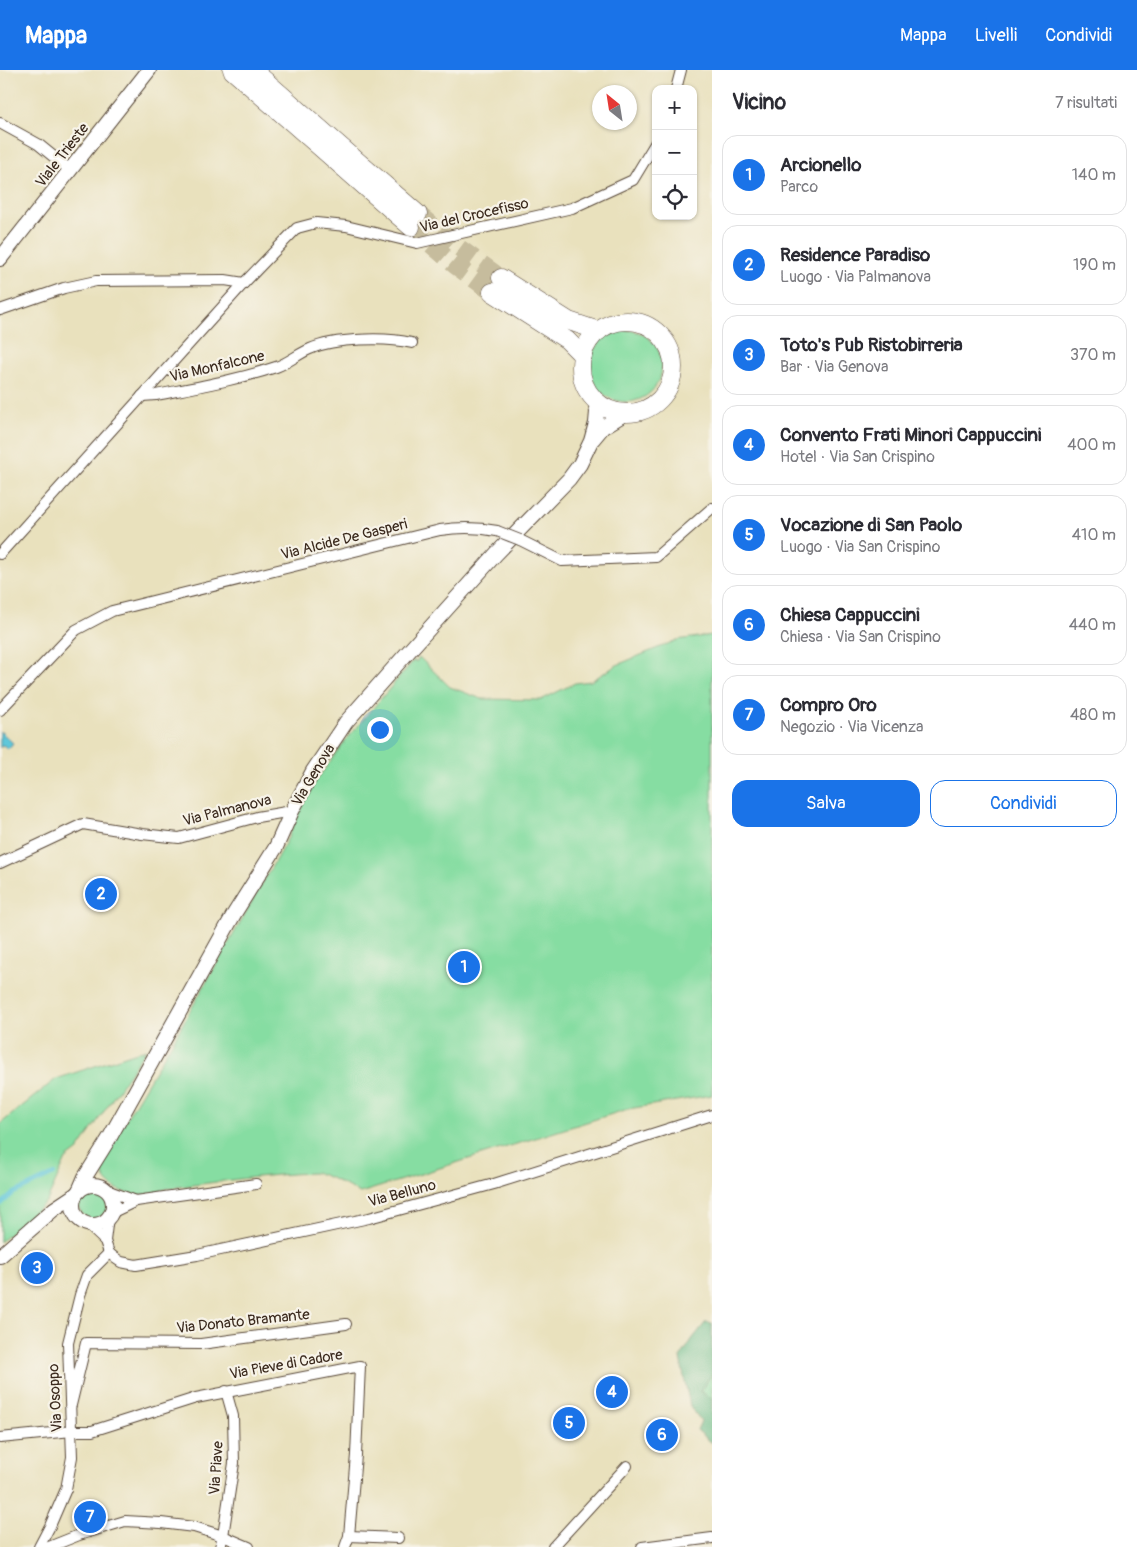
<!DOCTYPE html>
<html lang="it">
<meta charset="utf-8">
<style>
body{margin:0;font-family:Pangolin,sans-serif;background:#f2f2f3;color:#2b2b33}
.controls{position:absolute;right:15px;top:15px;display:grid;overflow:hidden;border-radius:10px;box-shadow:0 1px 4px #0004}
.controls button{width:45px;height:45px;display:grid;place-items:center;padding:0;border:0;border-bottom:1px solid #e1e1e2;background:#fff;color:#2b2b33;font:25px sans-serif}
.compass{position:absolute;left:592px;top:15px;width:45px;height:45px;border-radius:50%;background:#fff;box-shadow:0 1px 4px #0004;rotate:330deg}
.you{position:absolute;left:379px;top:659px;width:18px;height:18px;margin:-12px;border:4px solid #fff;border-radius:50%;background:#1a73e8;box-shadow:0 0 0 8px #1a73e833}
.badge{display:grid;place-items:center;width:32px;height:32px;border-radius:50%;background:#1a73e8;color:#fff;font-size:16px;font-weight:700}
.pin{position:absolute;translate:-50% -50%;border:2px solid #fff;box-shadow:0 1px 5px #0006}
.list{margin:0;padding:0;list-style:none}
h2{display:flex;justify-content:space-between;align-items:center;height:65px;margin:0;padding:0 20px;font-size:21px}
h2 small{font-size:16px;font-weight:400;color:#7c7c81}
.list li{display:grid;grid-template-columns:32px 1fr auto;gap:15px;align-items:center;box-sizing:border-box;height:80px;margin:0 10px 10px;padding:0 10px;border:1px solid #e1e1e2;border-radius:15px}
.list b{display:block;font-size:19px;white-space:nowrap}
.list p{margin:0;font-size:16px;white-space:nowrap;color:#7c7c81}
.list em{font-size:16px;font-style:normal;color:#7c7c81}
.actions{display:flex;gap:10px;padding:15px 20px}
.actions a{flex:1;padding:11px 0;border:1px solid #1a73e8;border-radius:15px;text-align:center;font-size:18px;color:#1a73e8}
.actions .main{background:#1a73e8;color:#fff}
.icon{flex:none;width:28px;height:28px;fill:none;stroke:currentColor;stroke-width:2;stroke-linecap:round;stroke-linejoin:round}
.map{position:relative;flex:none;width:712px;height:1477px;overflow:hidden}
header{display:flex;align-items:center;gap:30px;box-sizing:border-box;height:70px;padding:0 25px;background:#1a73e8;color:#fff}
header strong{font-size:24px}
nav{display:flex;gap:28px;margin-inline-start:auto;font-size:18px}
main{display:flex}
aside{flex:1;background:#fff}
.map>svg:first-child{display:block}
.green{fill:#86dda2;stroke:#608460}
.forest{fill:#6cbc88;stroke:#547353}
.water{fill:#5ec7da;stroke:#4c787c}
.lines{fill:none;stroke-linecap:round;stroke-linejoin:round}
.stream{stroke:#5ec7da;stroke-width:4}
.highway-tunnel{stroke:#c6bc9d;stroke-width:18;stroke-dasharray:18 9;stroke-linecap:butt}
.street-casing{stroke:#554536;stroke-width:12}
.secondary-casing{stroke:#554536;stroke-width:16}
.highway-casing{stroke:#554536;stroke-width:19}
.street{stroke:#fff;stroke-width:10}
.secondary{stroke:#fff;stroke-width:14}
.highway{stroke:#fff;stroke-width:18}
.street-bridge-casing{stroke:#554536;stroke-width:12;stroke-linecap:butt}
.street-bridge{stroke:#fff;stroke-width:10}
.labels{text-anchor:middle;stroke-width:4.5;stroke-linejoin:round;paint-order:stroke}
.street-label{font-size:15px;fill:#3b2a1e;stroke:#f7f3e8}
</style>
<header>
<strong>Mappa</strong>
<nav><a>Mappa</a><a>Livelli</a><a>Condividi</a></nav>
</header>
<main>
<div class="map">
<svg width="712" height="1477" viewBox="0 0 712 1477">
<rect width="100%" height="100%" fill="#f7f3e8"/>
<filter id="ink" filterUnits="userSpaceOnUse"><feTurbulence type="fractalNoise" baseFrequency=".02" numOctaves="2"/><feDisplacementMap in="SourceGraphic" scale="10" xChannelSelector="R" yChannelSelector="G"/><feConvolveMatrix kernelMatrix="1 2 1 2 8 2 1 2 1" color-interpolation-filters="sRGB"/></filter>
<filter id="wash" filterUnits="userSpaceOnUse"><feTurbulence type="fractalNoise" baseFrequency=".0096" numOctaves="4" result="noise"/><feDisplacementMap in="SourceGraphic" scale="20" xChannelSelector="R" yChannelSelector="G"/><feGaussianBlur stdDeviation="1.12" result="paint"/><feColorMatrix in="noise" values="0 0 0 0 0 0 0 0 0 0 0 0 0 0 0 0 0 1.4 0 .05"/><feComposite in="paint" operator="in"/></filter>
<g filter="url(#wash)">
<rect width="100%" height="100%" fill="#e9e1bd"/>
<g class="green">
<circle cx="626" cy="296" r="36"/>
<path d="M712 565V1025L628 1039 360 1123C350 1118 324 1103 315 1103 267 1104 218 1112 171 1118 157 1120 144 1128 130 1124 111 1119 97 1108 103 1087L173 971 288 768 308 722 345 671 414 590 416 592 419 587 450 617 482 629 541 630 575 613 591 611 617 595 677 570Z"/>
<path d="M146 979 78 1080 66 1089 47 1131 0 1172V1054L56 1009Z"/>
<circle cx="93" cy="1135" r="14"/>
<path d="M712 1304V1329L700 1321Z"/>
</g>
<path class="forest" d="M706 1252 712 1253V1304L700 1321 712 1329V1373L697 1360 701 1351 690 1336 680 1288 693 1268Z"/>
<path class="water" d="M0 661 13 673 8 679 3 675 0 678Z"/>
<g class="lines">
<path class="stream" d="M0 1135 14 1123 54 1104"/>
</g>
</g>
<g filter="url(#ink)">
<g class="lines">
<g class="highway-tunnel">
<path d="M418 144 458 177 501 208"/>
<path d="M411 157 456 196 492 222"/>
</g>
<defs>
<g id="street">
<path d="M676 19 681 0"/>
<path d="M0 53 38 74 70 100"/>
<path d="M0 240 64 218 96 211 225 210 244 213 297 158 316 153 346 156 417 173 572 138 633 110 656 72"/>
<path d="M142 326 156 325C196 317 237 310 276 297 288 293 298 284 310 279 334 268 386 267 412 273"/>
<path d="M520 470 562 491 656 487 712 438"/>
<path d="M0 484 244 213"/>
<path d="M0 640 76 560 112 541 440 460C460 457 477 457 497 461"/>
<path d="M0 793 83 754 142 764 179 768 257 747 292 741"/>
<path d="M106 1120 136 1131"/>
<path d="M111 1143 136 1131 256 1114"/>
<path d="M87 1154 105 1171 109 1183 115 1188 121 1192 136 1195 197 1185 369 1148 494 1114 712 1045"/>
<path d="M105 1171 108 1147"/>
<path d="M71 1335 86 1273 201 1274 346 1254"/>
<path d="M0 1368 72 1361H92L196 1328 360 1296 356 1385 349 1466 345 1477"/>
<path d="M349 1466 398 1468"/>
<path d="M39 1477 50 1456 66 1419 72 1387 68 1273 80 1225 87 1205 109 1183"/>
<path d="M49 1477 79 1465 125 1451 161 1453 194 1457 223 1466 249 1477"/>
<path d="M220 1477 223 1466 234 1393 233 1346 226 1321"/>
<path d="M553 1477 627 1396"/>
<path d="M642 1477 712 1468"/>
</g>
<g id="secondary">
<path d="M0 189 149 0"/>
<path d="M593 369 603 357 626 343"/>
<circle cx="93" cy="1135" r="20"/>
<path d="M79 1121 85 1107 110 1067 234 844 276 777 292 741 313 701 346 652 392 600 496 484 569 409 580 394 591 371 596 353 597 342 595 329"/>
<path d="M0 1186 54 1139 75 1125"/>
</g>
<g id="highway">
<path d="M232 0 411 157"/>
<path d="M253 0 418 144"/>
<path d="M501 208 569 251 599 261"/>
<path d="M492 222 567 270 583 286"/>
<circle cx="627" cy="297" r="46"/>
</g>
</defs>
<use href="#street" class="street-casing"/>
<use href="#secondary" class="secondary-casing"/>
<use href="#highway" class="highway-casing"/>
<use href="#street" class="street"/>
<use href="#secondary" class="secondary"/>
<use href="#highway" class="highway"/>
<defs>
<path id="street-bridge" d="M497 461 520 470"/>
</defs>
<use href="#street-bridge" class="street-bridge-casing"/>
<use href="#street-bridge" class="street-bridge"/>
</g>
</g>
<g class="labels">
<g class="street-label">
<text transform="translate(62 85) rotate(-52)" y="5">Viale Trieste</text>
<text transform="translate(474 145) rotate(-13)" y="5">Via del Crocefisso</text>
<text transform="translate(217 296) rotate(-13)" y="5">Via Monfalcone</text>
<text transform="translate(344 469) rotate(-14)" y="5">Via Alcide De Gasperi</text>
<text transform="translate(313 705) rotate(-59)" y="5">Via Genova</text>
<text transform="translate(227 740) rotate(-14)" y="5">Via Palmanova</text>
<text transform="translate(402 1123) rotate(-15)" y="5">Via Belluno</text>
<text transform="translate(243 1251) rotate(-6)" y="5">Via Donato Bramante</text>
<text transform="translate(286 1294) rotate(-10)" y="5">Via Pieve di Cadore</text>
<text transform="translate(55 1328) rotate(-93)" y="5">Via Osoppo</text>
<text transform="translate(216 1398) rotate(-86)" y="5">Via Piave</text>
</g>
</g>
</svg>
<div class="controls">
<button>+</button>
<button>−</button>
<button><svg class="icon" aria-label="locate" viewBox="0 0 24 24"><circle cx="12" cy="12" r="6"/><path d="M12 2v4M12 18v4M2 12h4M18 12h4"/></svg></button>
</div>
<svg class="compass" viewBox="-18 -18 36 36"><path d="M0-13l5 13h-10z" fill="#e53935"/><path d="M0 13l5-13h-10z" fill="#7c7c81"/></svg>
<div class="you"></div>
<div class="pin badge" style="left:464px;top:897px">1</div>
<div class="pin badge" style="left:101px;top:824px">2</div>
<div class="pin badge" style="left:37px;top:1198px">3</div>
<div class="pin badge" style="left:612px;top:1322px">4</div>
<div class="pin badge" style="left:569px;top:1353px">5</div>
<div class="pin badge" style="left:662px;top:1365px">6</div>
<div class="pin badge" style="left:90px;top:1447px">7</div>
</div>
<aside>
<h2>Vicino<small>7 risultati</small></h2>
<ul class="list">
<li><span class="badge">1</span><div><b>Arcionello</b><p>Parco</p></div><em>140 m</em></li>
<li><span class="badge">2</span><div><b>Residence Paradiso</b><p>Luogo · Via Palmanova</p></div><em>190 m</em></li>
<li><span class="badge">3</span><div><b>Toto's Pub Ristobirreria</b><p>Bar · Via Genova</p></div><em>370 m</em></li>
<li><span class="badge">4</span><div><b>Convento Frati Minori Cappuccini</b><p>Hotel · Via San Crispino</p></div><em>400 m</em></li>
<li><span class="badge">5</span><div><b>Vocazione di San Paolo</b><p>Luogo · Via San Crispino</p></div><em>410 m</em></li>
<li><span class="badge">6</span><div><b>Chiesa Cappuccini</b><p>Chiesa · Via San Crispino</p></div><em>440 m</em></li>
<li><span class="badge">7</span><div><b>Compro Oro</b><p>Negozio · Via Vicenza</p></div><em>480 m</em></li>
</ul>
<div class="actions"><a class="main">Salva</a><a>Condividi</a></div>
</aside>
</main>
